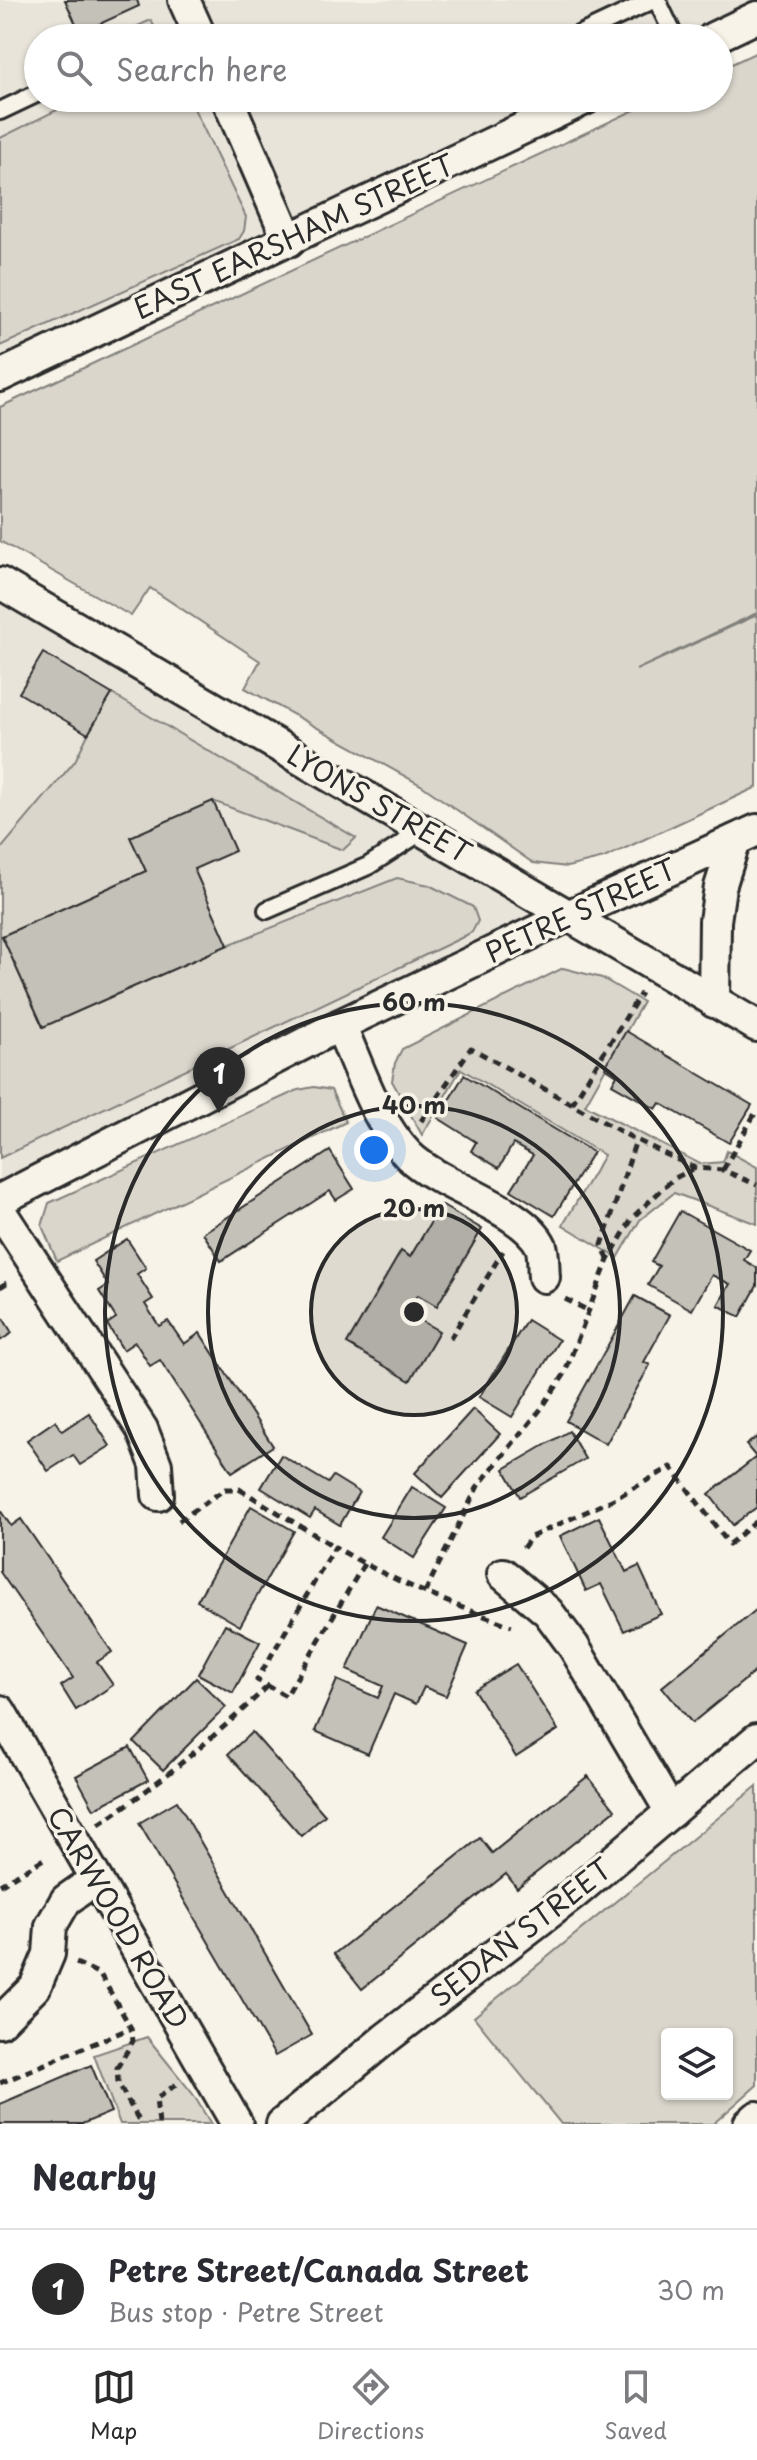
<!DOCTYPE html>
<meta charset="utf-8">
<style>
body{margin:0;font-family:"Playpen Sans",sans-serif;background:#f7f7f7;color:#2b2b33}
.controls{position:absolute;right:24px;bottom:24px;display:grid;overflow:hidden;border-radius:8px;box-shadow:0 2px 6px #0004}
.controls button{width:72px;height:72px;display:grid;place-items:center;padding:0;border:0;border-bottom:2px solid #e1e1e2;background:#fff;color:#2b2b33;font:40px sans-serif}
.you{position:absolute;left:374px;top:1150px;width:28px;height:28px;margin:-20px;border:6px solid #fff;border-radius:50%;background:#1a73e8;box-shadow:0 0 0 12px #1a73e833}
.badge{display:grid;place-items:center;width:52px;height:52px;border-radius:50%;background:#2b2b2b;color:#fff;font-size:26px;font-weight:700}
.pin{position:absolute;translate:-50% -66px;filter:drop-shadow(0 2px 4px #0008)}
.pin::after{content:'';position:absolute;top:42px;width:28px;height:24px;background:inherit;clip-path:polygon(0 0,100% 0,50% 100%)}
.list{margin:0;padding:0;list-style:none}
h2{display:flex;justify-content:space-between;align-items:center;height:104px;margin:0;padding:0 32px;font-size:34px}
h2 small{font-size:26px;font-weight:400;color:#7c7c81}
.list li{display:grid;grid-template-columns:52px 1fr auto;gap:24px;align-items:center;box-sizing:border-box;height:120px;padding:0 32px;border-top:2px solid #e1e1e2}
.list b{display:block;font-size:30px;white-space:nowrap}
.list p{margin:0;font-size:26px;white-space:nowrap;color:#7c7c81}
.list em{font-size:26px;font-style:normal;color:#7c7c81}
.icon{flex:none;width:44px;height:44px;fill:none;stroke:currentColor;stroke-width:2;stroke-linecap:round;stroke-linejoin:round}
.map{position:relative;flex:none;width:757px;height:2124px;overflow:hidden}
.search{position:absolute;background:#fff;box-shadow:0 2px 6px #0004;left:24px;right:24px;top:24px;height:88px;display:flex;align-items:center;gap:20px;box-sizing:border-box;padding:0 28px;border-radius:44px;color:#7c7c81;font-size:30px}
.sheet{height:224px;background:#fff}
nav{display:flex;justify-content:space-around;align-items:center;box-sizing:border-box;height:112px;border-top:2px solid #e1e1e2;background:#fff;font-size:22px;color:#7c7c81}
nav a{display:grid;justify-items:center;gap:4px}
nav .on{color:#2b2b2b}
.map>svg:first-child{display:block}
.built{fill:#e8e4da}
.green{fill:#dad6cc;stroke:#82807c;stroke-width:2;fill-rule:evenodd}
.building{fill:#c4c1b9;stroke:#2b2b2b;stroke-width:2}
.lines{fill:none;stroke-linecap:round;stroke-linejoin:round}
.service-casing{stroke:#2b2b2b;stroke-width:22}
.minor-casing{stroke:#2b2b2b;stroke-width:36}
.path{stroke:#2b2b2b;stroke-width:5;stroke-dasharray:8 6;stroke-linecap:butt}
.service{stroke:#f7f3e8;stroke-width:16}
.minor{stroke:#f7f3e8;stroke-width:30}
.ring{fill:none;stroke:#2b2b2b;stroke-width:4}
.labels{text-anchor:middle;stroke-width:7;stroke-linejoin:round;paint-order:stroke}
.street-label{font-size:28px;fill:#2b2b2b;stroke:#f7f3e8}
.centre{fill:#2b2b2b;stroke:#f7f3e8;stroke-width:4}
.ring-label{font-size:24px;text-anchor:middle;font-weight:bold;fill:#2b2b2b;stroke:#f7f3e8;stroke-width:7;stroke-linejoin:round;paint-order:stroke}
</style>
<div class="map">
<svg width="757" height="2124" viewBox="0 0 757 2124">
<rect width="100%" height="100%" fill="#f7f3e8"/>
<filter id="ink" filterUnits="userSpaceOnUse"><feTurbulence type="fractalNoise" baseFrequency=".0125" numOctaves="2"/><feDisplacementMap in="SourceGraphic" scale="16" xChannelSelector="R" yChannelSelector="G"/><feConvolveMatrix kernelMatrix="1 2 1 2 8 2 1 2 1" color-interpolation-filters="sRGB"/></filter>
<g filter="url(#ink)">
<g class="built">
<path d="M0 0H757V16L710 38H38V98H583L0 372Z"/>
<path d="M0 573 565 914 0 1190Z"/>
</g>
<g class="green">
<path d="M151 20 160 38H111Z"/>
<path d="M757 52V613L636 670 757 615V787L604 858 567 867 533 863 421 785 245 688 260 661 150 588 131 616 0 541V407L660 98H719V70Z"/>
<path d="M81 98H189L246 217 244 231 239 239 0 346V138Z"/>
<path d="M112 694 356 838 343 850 213 801 131 837 146 871 2 936 43 1027 228 945 397 878 429 885 473 907 478 921 472 932 461 938 0 1158V850L75 761 88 734Z"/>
<path d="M563 968 602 978 643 1002 585 1105 700 1164 723 1162 727 1151 757 1167V1224L674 1193 640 1220 618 1258 563 1225 604 1155 461 1069 422 1135 392 1081 395 1063 402 1049Z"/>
<path d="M314 1087 331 1090 346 1122 57 1261 42 1226 49 1203 298 1090Z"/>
<path d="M757 1786V2085L713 2124H561L474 2017ZM667 2034H727V2094H667Z"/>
<path d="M147 2037 193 2094 211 2124H120L94 2055Z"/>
</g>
<g class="building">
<path d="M65 0H137L139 6 80 33Z"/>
<path d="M43 653 112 694 88 734 19 693Z"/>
<path d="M213 801 235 851 194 869 228 945 43 1027 2 936 146 871 130 837Z"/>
<path d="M626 1031 752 1105 729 1143 660 1103 656 1109 612 1084 617 1075 605 1067Z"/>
<path d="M464 1075 593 1152 554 1216 511 1190 533 1155 513 1144 499 1168 471 1151 476 1142 438 1118Z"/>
<path d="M330 1151 354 1189 336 1200 330 1191 221 1261 203 1233Z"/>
<path d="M441 1205 482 1229 437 1306 418 1295 407 1313 439 1331 410 1381 347 1344 401 1251 410 1257Z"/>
<path d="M680 1211 750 1250 744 1260 757 1268V1286L740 1317 718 1305 730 1284 712 1275 692 1310 648 1285 659 1266 651 1262Z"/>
<path d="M127 1239 146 1268 137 1274 153 1299 145 1304 159 1326 168 1321 184 1344 200 1333 273 1446 232 1472 160 1360 150 1366 135 1342 123 1350 107 1324 116 1318 99 1291 108 1285 93 1261Z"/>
<path d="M635 1296 670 1315 644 1362 650 1365 606 1444 566 1421Z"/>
<path d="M0 1313 12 1333 0 1341Z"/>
<path d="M527 1320 559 1340 512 1417 479 1397Z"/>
<path d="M473 1409 500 1434 442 1498 415 1473Z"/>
<path d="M89 1413 110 1446 80 1465 73 1455 48 1471 27 1440 55 1421 62 1431Z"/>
<path d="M569 1431 585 1459 520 1497 504 1469Z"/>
<path d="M757 1437V1507L733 1525 709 1494 756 1457 746 1445Z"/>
<path d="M281 1455 328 1483 333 1476 359 1492 340 1525 315 1510 310 1518 261 1488Z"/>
<path d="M412 1487 446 1508 414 1558 381 1537Z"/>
<path d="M251 1506 294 1531 240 1626 197 1601Z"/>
<path d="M0 1510 11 1526 21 1519 112 1652 97 1662 113 1685 76 1710 61 1686 73 1678 0 1572Z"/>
<path d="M599 1517 626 1572 639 1566 661 1614 624 1631 601 1584 586 1591 560 1536Z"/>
<path d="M376 1605 468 1645 446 1696 424 1687 416 1704 394 1694 368 1754 315 1731 337 1680 378 1698 383 1686 347 1670Z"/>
<path d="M757 1609V1670L692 1723 662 1687Z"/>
<path d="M225 1624 260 1642 233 1693 198 1674Z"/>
<path d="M516 1664 558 1730 516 1757 474 1690Z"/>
<path d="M196 1678 226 1707 163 1770 134 1742Z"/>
<path d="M252 1732 325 1815 301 1836 228 1754Z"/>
<path d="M130 1747 148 1780 94 1809 76 1776Z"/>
<path d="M588 1776 615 1810 517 1888 506 1874 362 1989 334 1954 480 1838 492 1853Z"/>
<path d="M177 1801 312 2035 275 2056 139 1823Z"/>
<path d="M91 2065 111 2112 82 2124H0V2104Z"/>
</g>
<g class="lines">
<defs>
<g id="service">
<path d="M657 0 675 38"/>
<path d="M572 38 653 0"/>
<path d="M0 111 38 93"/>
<path d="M267 910 368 866 424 830"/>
</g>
<g id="minor">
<path d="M184 0 201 38"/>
<path d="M713 38 757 17"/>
<path d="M227 98 289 241"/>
<path d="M0 376 587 98"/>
<path d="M0 583 757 1026"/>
<path d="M714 1002 715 921 720 887 735 840"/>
<path d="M340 1025C360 1069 375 1121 409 1156 441 1187 524 1209 541 1246 544 1254 543 1268 544 1277"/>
<path d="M0 1200 340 1025 570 915 757 830"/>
<path d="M0 1211 142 1429 156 1465 158 1495"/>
<path d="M503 1574 548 1612 574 1647 671 1812"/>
<path d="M0 1711 237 2124"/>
<path d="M0 2022 35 1987 49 1954 51 1926 66 1900 96 1879"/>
<path d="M282 2124 385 2039 575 1893 757 1739"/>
<path d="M749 2124 757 2117"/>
</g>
</defs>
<use href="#service" class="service-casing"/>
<use href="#minor" class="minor-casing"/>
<g class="path">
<path d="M572 1104 641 993"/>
<path d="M421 1121 471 1048 636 1140 695 1168 723 1170 757 1185"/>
<path d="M723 1170 757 1110"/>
<path d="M608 1259 602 1245 636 1140"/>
<path d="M0 1287 10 1281"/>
<path d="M565 1299 589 1311"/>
<path d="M450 1339 503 1251"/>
<path d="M179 1521 225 1489H239L335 1547"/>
<path d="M523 1548 531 1537 614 1499 671 1467 729 1544 757 1521"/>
<path d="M364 1564 286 1696 257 1680 335 1547C390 1580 452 1605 512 1626"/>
<path d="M425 1592 478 1486 541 1409 564 1375 608 1260 633 1217 673 1179 695 1168"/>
<path d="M99 1824C163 1781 212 1739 267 1687"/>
<path d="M0 1885 47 1857"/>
<path d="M76 1963 100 1974 131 2028 133 2041 117 2068 118 2083 141 2124"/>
<path d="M0 2083 131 2028"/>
<path d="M159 2124 156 2099 178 2083"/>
</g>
<use href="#service" class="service"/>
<use href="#minor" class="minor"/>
</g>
</g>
<circle cx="414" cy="1312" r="103" fill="#2b2b2b" fill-opacity=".12"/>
<g class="ring">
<circle cx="414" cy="1312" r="103"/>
<circle cx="414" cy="1312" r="206"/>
<circle cx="414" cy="1312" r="309"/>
</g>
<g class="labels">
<g class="street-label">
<text transform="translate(294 237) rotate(-25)" y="10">EAST EARSHAM STREET</text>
<text transform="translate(379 804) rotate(30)" y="10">LYONS STREET</text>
<text transform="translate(581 911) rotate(-25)" y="10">PETRE STREET</text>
<text transform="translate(118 1918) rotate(60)" y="10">CARWOOD ROAD</text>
<text transform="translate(521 1933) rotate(-38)" y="10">SEDAN STREET</text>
</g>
</g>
<circle cx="414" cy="1312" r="12" class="centre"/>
<g class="ring-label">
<text x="414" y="1011">60 m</text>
<text x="414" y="1114">40 m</text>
<text x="414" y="1217">20 m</text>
</g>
</svg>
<div class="controls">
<button><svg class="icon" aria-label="layers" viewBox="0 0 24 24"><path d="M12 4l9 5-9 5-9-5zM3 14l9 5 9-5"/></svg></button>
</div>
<div class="you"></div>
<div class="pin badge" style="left:219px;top:1113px">1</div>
<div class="search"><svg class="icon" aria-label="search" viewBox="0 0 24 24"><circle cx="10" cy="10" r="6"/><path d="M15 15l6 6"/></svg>Search here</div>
</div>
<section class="sheet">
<h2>Nearby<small></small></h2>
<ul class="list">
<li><span class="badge">1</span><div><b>Petre Street/Canada Street</b><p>Bus stop · Petre Street</p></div><em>30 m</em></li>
</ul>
</section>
<nav>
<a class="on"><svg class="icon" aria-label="map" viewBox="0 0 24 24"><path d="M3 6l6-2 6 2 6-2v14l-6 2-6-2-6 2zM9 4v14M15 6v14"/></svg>Map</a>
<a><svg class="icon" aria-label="directions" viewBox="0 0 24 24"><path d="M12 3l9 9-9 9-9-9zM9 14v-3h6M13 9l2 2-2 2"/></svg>Directions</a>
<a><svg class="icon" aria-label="saved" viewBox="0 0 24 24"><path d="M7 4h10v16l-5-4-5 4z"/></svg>Saved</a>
</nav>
